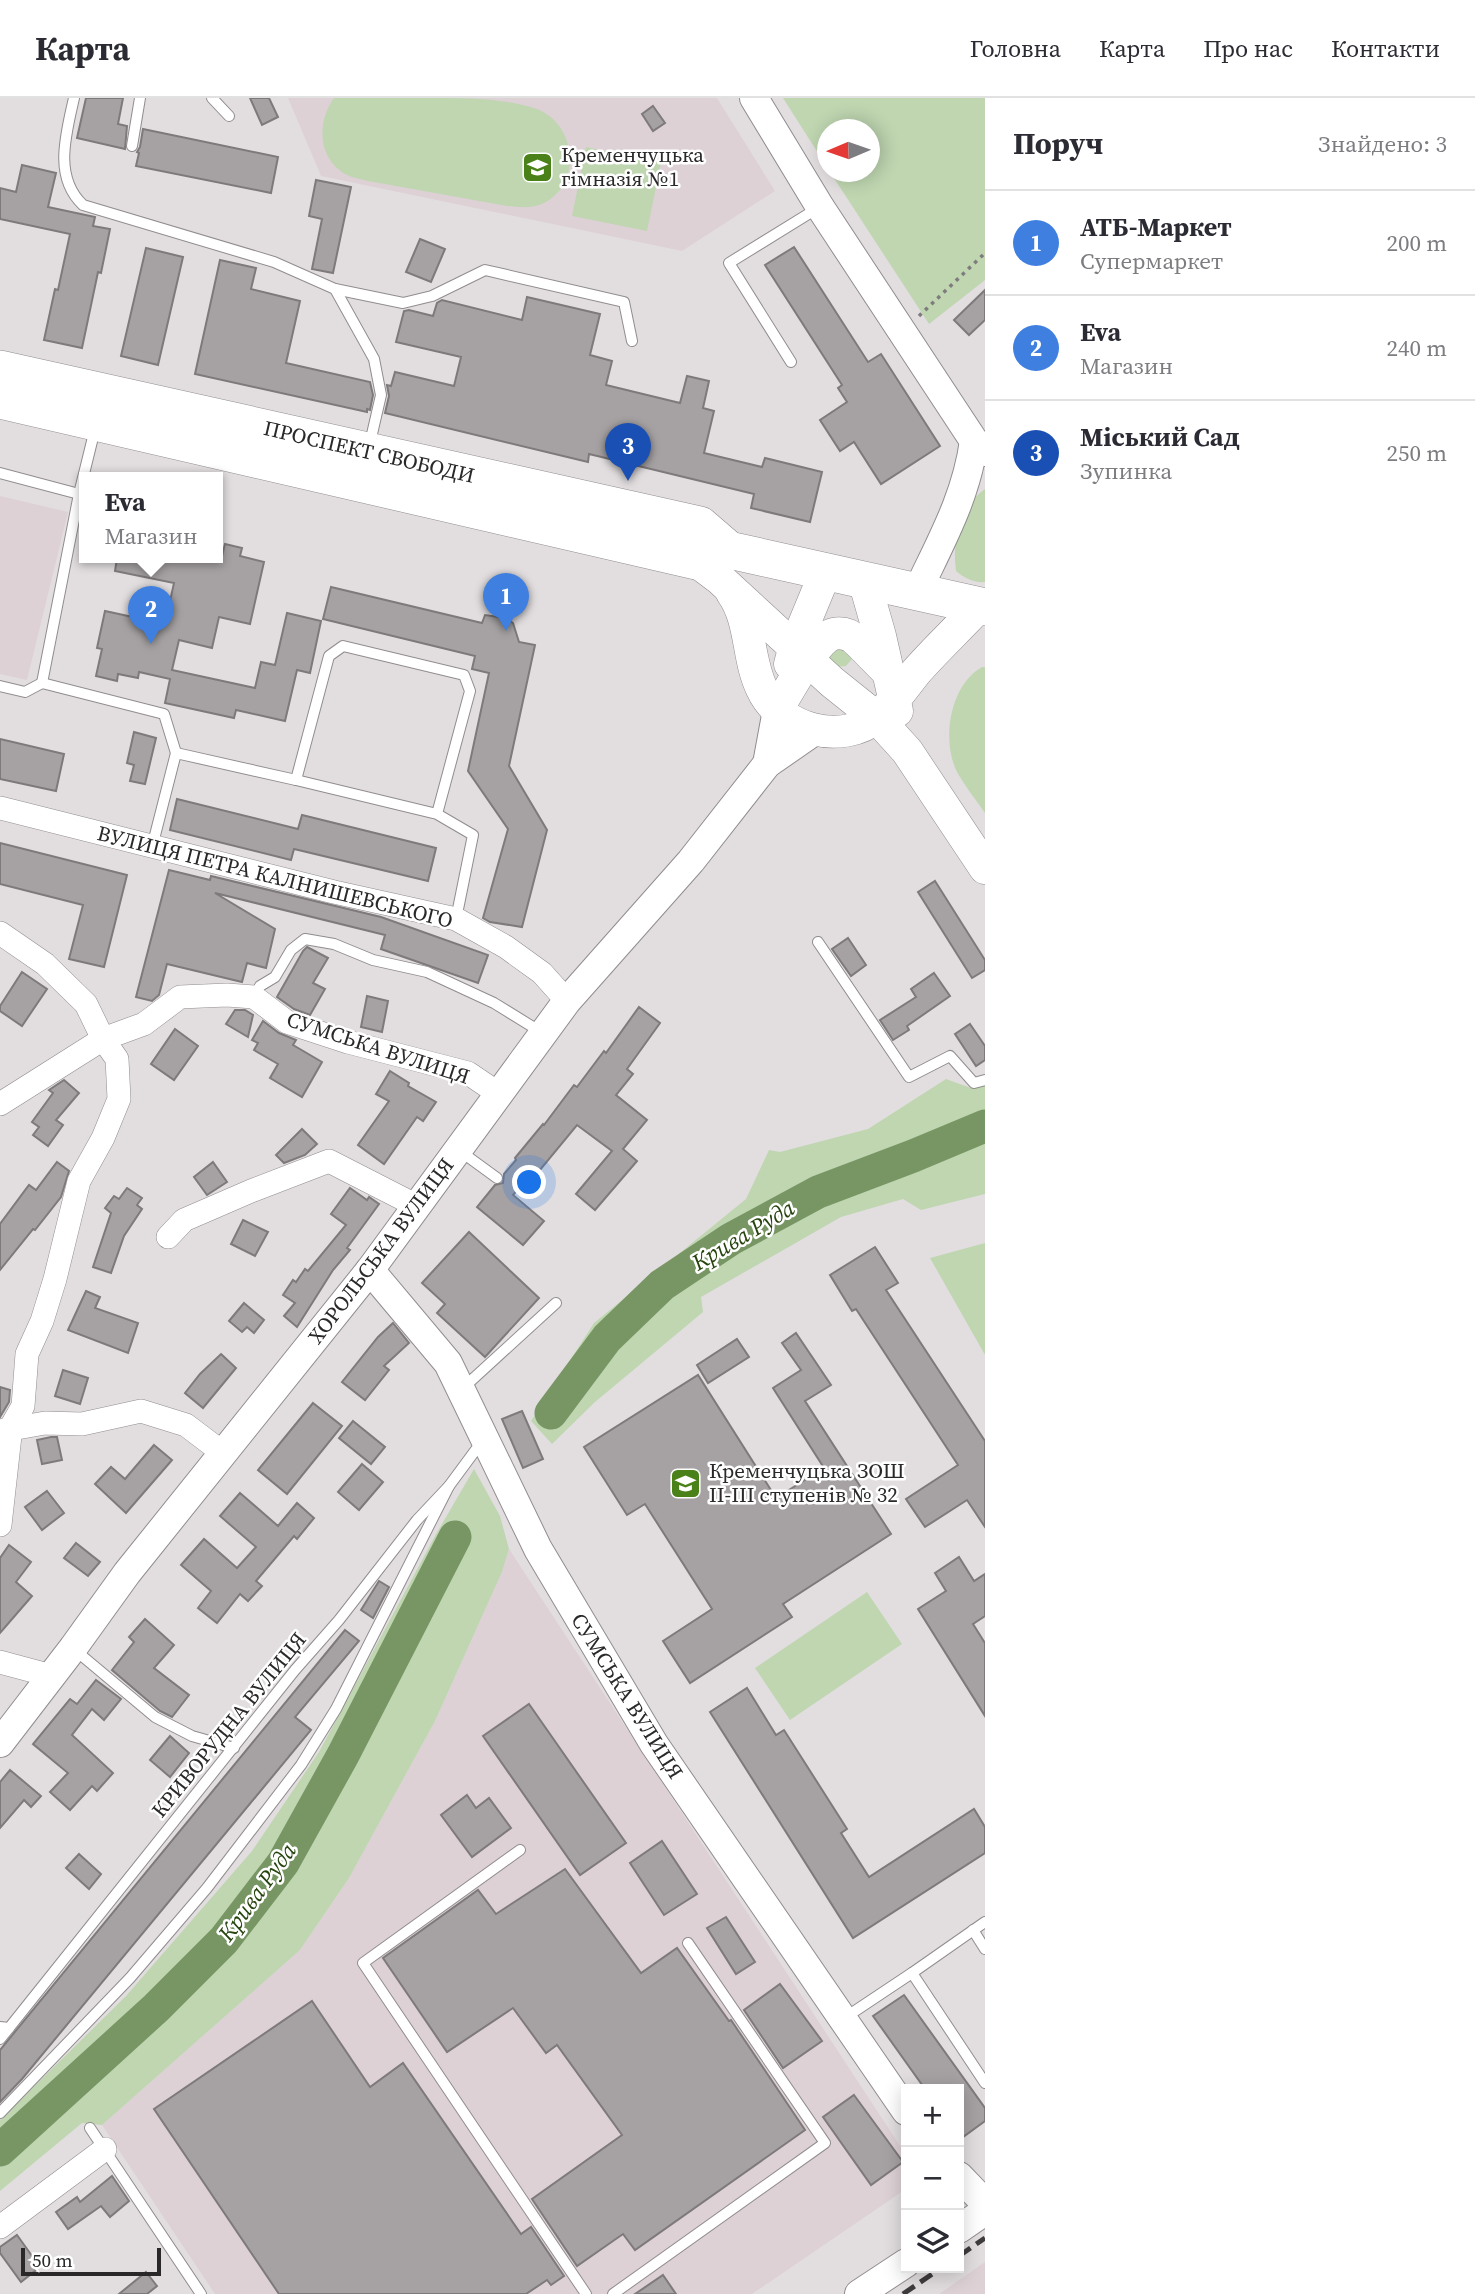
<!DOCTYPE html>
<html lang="uk">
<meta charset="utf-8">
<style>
body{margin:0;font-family:"Source Serif 4",serif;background:#f2f2f3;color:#2b2b33}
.controls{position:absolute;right:21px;bottom:21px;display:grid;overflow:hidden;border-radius:0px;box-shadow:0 4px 18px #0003}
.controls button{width:63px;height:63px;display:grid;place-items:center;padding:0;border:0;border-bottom:2px solid #e1e1e2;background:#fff;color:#2b2b33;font:35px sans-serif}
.compass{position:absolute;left:817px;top:21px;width:63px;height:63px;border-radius:50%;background:#fff;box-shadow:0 4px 18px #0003;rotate:268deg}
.scale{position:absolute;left:21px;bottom:18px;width:140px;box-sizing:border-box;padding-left:7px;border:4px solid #2a2829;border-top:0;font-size:19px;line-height:24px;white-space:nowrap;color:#2a2829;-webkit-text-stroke:5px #fff;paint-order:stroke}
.you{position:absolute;left:530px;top:1085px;width:24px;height:24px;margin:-18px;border:5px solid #fff;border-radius:50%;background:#1a73e8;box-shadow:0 0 0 10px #1a73e833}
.badge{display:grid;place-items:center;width:46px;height:46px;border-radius:50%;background:#0b8043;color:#fff;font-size:23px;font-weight:700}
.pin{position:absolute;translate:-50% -58px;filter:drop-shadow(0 2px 4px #0008)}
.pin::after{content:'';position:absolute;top:37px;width:24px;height:21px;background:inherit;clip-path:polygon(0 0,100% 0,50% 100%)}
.popup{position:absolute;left:79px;top:374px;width:144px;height:91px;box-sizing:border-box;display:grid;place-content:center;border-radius:0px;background:#fff;filter:drop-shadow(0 2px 5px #0005);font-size:23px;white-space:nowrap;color:#7c7c81}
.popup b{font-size:26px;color:#2b2b33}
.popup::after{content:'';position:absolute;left:50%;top:100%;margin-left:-14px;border:14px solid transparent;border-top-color:#fff}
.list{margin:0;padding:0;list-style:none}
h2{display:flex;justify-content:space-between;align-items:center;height:91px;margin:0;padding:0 28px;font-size:30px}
h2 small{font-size:23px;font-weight:400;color:#7c7c81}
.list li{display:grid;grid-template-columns:46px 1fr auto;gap:21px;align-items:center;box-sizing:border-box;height:105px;padding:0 28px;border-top:2px solid #e1e1e2}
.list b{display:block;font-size:26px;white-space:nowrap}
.list p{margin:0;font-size:23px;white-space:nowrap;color:#7c7c81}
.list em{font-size:23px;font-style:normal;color:#7c7c81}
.icon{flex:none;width:38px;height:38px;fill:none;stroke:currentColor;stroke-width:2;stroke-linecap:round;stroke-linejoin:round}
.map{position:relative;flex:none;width:985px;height:2196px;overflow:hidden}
header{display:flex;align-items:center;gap:42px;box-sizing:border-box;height:98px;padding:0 35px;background:#fff;border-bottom:2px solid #e1e1e2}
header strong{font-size:33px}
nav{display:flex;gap:38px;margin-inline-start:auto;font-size:24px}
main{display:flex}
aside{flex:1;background:#fff}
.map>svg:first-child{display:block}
.built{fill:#ddd1d6}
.green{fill:#bfd6b1}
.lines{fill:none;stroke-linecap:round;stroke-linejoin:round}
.river{stroke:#779664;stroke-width:33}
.building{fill:#a6a2a3;stroke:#7e7a7c;stroke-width:2}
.service-casing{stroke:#918d8f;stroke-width:12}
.minor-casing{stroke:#918d8f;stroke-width:24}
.tertiary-casing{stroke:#918d8f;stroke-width:30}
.secondary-casing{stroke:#918d8f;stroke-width:33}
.trunk-casing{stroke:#918d8f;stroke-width:38}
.path{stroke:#7f7c7d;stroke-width:3.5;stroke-dasharray:3.5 5;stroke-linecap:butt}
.service{stroke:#fff;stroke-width:10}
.minor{stroke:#fff;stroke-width:23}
.tertiary{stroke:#fff;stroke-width:28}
.secondary{stroke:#fff;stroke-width:32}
.trunk{stroke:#fff;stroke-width:37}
.rail{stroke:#3e3c3d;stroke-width:5;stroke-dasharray:14 7;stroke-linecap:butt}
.labels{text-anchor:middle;stroke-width:5;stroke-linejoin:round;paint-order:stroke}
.poi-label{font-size:21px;fill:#2a2829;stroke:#fff;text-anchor:start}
.street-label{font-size:21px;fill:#2a2829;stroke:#fff}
.water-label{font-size:23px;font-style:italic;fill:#26440e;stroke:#fff}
</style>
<header>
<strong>Карта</strong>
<nav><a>Головна</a><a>Карта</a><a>Про нас</a><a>Контакти</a></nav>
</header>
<main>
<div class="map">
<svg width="985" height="2196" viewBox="0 0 985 2196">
<rect width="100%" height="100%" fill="#e2dee0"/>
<g class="built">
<path d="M288 0H717L775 93 682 153 321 78Z"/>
<path d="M0 398 68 414 27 582 0 576Z"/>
<path d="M509 1451 906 2057V2091L752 2196H215L102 2027 300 1852 349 1780 435 1623 502 1474Z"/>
<path d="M985 2164V2196H939Z"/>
</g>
<g class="green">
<path d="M334 0C366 0 398 0 431 0 465 0 504 0 537 11 576 26 583 85 544 105 532 111 519 109 507 108L368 83C362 81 353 80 347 77 318 62 316 25 334 0Z"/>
<path d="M783 0H985V182L929 226 830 74H870V32H828L827 69Z"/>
<path d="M586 49 661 65 647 133 572 118Z"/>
<path d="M985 391V484C974 485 964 480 956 473 952 444 959 409 985 391Z"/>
<path d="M833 544 853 560 846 568 836 569 827 563Z"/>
<path d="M982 569H985V715C976 702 965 688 957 674 941 642 950 587 982 569Z"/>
<path d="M946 981 971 990 985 986V1096L921 1112 903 1101 841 1119 701 1199 703 1214 595 1304 552 1346 531 1323 594 1225 746 1101 769 1052 780 1054 868 1031Z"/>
<path d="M985 1145V1257L930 1160Z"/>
<path d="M474 1371 500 1418 509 1451 502 1474 435 1623 349 1780 300 1852 102 2027 82 2025 0 2093V2022L126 1898 252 1753 319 1654 435 1438Z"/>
<path d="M867 1494 902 1546 790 1622 755 1570Z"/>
</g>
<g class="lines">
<g class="river">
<path d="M551 1315 607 1240 662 1187 731 1141 818 1094 913 1058 985 1028"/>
<path d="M0 2052 156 1910 224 1842 283 1765 343 1657 455 1439"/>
</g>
</g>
<g class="building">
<path d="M86 0H123L118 26 127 28 125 51 77 40Z"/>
<path d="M250 0H269L278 19 262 27Z"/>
<path d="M653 8 665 25 653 33 642 16Z"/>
<path d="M143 31 278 59 271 95 136 68 139 55 137 54 140 49Z"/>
<path d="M22 67 56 75 48 109 95 119 93 128 110 131 101 175 98 174 82 250 44 242 55 191 58 192 70 136 0 121V90L16 94Z"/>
<path d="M316 82 351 89 333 175 312 171 322 121 309 118Z"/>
<path d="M420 141 445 151 431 184 406 174Z"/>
<path d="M794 149 868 264 881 256 940 348 881 386 854 344 840 353 820 322 847 304 838 290 842 287 765 167Z"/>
<path d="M146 150 183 159 158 267 121 258Z"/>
<path d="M220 162 256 170 251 191 300 203 286 265 370 284 373 297 370 312 367 311V314L195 276Z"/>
<path d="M985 192V222L969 237 954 222Z"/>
<path d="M527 199 600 216 590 257 612 263 606 287 680 305 687 278 709 283 703 310 714 313 704 355 762 369 765 360 822 374 810 424 751 410 754 396 589 356 588 364 385 315 389 298 387 287 391 288 395 274 454 288 461 259 396 244 404 213 409 212 433 218 437 205 442 202 522 222Z"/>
<path d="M225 446 242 450 240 458 264 464 250 526 219 519 212 550 179 542 172 572 255 590 261 564 275 567 287 515 321 523 310 575 297 572 285 623 236 612 234 620 165 605 170 581 139 574 138 580 118 576 117 583 96 578 102 551 97 550 105 513 165 526 174 485 115 473 117 460H218V457L222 458Z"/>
<path d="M331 489 482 525 485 517 506 520 513 525 519 544 535 547 509 668 547 732 522 829 490 824 483 820 508 731 468 673 489 575 472 571 475 558 323 521Z"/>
<path d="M134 634 156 640 145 686 130 683 134 667 127 665Z"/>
<path d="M0 641 64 656 56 693 0 681Z"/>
<path d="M177 701 298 731 302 717 436 750 428 783 294 751 291 762 170 732Z"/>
<path d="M0 745 127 777 104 869 69 861 83 807 0 786Z"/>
<path d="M169 772 210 782 211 778 381 819 488 857 478 885 381 851 385 837 215 795 275 831 266 870 247 865 242 884 167 866 159 897 152 903 136 899Z"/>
<path d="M935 783 985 862V872L972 880 918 794Z"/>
<path d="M848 840 866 867 851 878 832 851Z"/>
<path d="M307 849 328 860 313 885 325 891 310 917 294 911 277 899 303 853Z"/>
<path d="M22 874 47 891 22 928 0 913V908Z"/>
<path d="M934 875 950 898 907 928 909 932 893 942 880 922 916 899 911 891Z"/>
<path d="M367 898 388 903 382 934 361 929Z"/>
<path d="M639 909 660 925 627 971 633 976 616 997 647 1022 623 1051 637 1063 595 1112 576 1096 612 1053 577 1027 535 1078 532 1075 513 1097 544 1123 523 1147 477 1109 495 1087 503 1085 504 1076 516 1062 515 1060 543 1026 544 1027 574 987 577 989 604 953 606 955Z"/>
<path d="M235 912H245L253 917 248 939 226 926Z"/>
<path d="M263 923 279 935 296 942 293 947 322 964 302 999 270 980 278 966 254 952 258 945 252 942Z"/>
<path d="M970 926 985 948V962L976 968 955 936Z"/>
<path d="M175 931 198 948 174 982 151 966Z"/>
<path d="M390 973 409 985 408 988 436 1004 423 1023 417 1019 384 1066 358 1047 389 1003 376 996Z"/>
<path d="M64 982 79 995 56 1022 63 1027 48 1048 33 1037 39 1029 32 1024 53 995 49 992Z"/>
<path d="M302 1031 317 1046 305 1057 284 1065 276 1057Z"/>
<path d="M57 1064 69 1073 61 1099 35 1132 33 1131 0 1172V1126L29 1087 36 1092Z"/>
<path d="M213 1064 227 1084 207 1097 194 1079Z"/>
<path d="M127 1090 142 1100 137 1107 142 1111 124 1138 111 1175 93 1169 111 1115 105 1110 114 1098 119 1101Z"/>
<path d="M350 1090 367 1102 369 1099 379 1106 347 1150 350 1152 333 1172 297 1229 284 1218 295 1205 283 1197 293 1182 296 1184 305 1171 308 1173 346 1127 331 1116Z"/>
<path d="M243 1122 268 1134 255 1158 231 1146Z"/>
<path d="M469 1134 539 1200 485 1259 437 1215 445 1206 422 1185Z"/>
<path d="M875 1149 898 1185 886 1192 985 1343V1429L967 1402 925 1429 906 1401 958 1367 856 1211 852 1213 830 1177Z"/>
<path d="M86 1193 100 1199 95 1210 138 1225 128 1255 68 1232Z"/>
<path d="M244 1205 264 1222 254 1235 247 1229 242 1234 229 1223Z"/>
<path d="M393 1225 409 1245 384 1268 389 1272 365 1302 342 1284 378 1239Z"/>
<path d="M796 1235 831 1287 805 1303 891 1436 783 1506 792 1519 690 1585 663 1543 712 1511 645 1406 627 1417 584 1349 698 1277 776 1400 824 1370 773 1290 801 1272 782 1245Z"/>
<path d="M737 1241 749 1259 708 1285 697 1267Z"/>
<path d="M221 1256 236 1270 203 1310 185 1295 200 1276Z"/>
<path d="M63 1272 88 1280 80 1306 55 1298Z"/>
<path d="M0 1289 10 1292 9 1304 0 1319Z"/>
<path d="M313 1305 342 1328 287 1396 258 1372Z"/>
<path d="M522 1313 543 1361 523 1370 502 1321Z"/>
<path d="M353 1323 385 1349 371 1366 339 1340Z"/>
<path d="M51 1339H57L62 1362 42 1366 37 1342Z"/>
<path d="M154 1347 172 1362 126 1415 95 1386 111 1369 125 1381Z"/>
<path d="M362 1366 383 1384 359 1412 338 1394Z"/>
<path d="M47 1393 64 1415 42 1432 25 1409Z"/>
<path d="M240 1395 278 1428 297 1405 314 1420 297 1441 294 1438 256 1483 262 1488 248 1503 240 1496 217 1525 198 1510 211 1493 181 1467 204 1441 237 1470 256 1449 220 1418Z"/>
<path d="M76 1445 100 1464 88 1478 64 1460Z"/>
<path d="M9 1447 31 1464 16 1484 32 1498 0 1535V1460Z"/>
<path d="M959 1459 974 1483 985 1476V1518L973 1526 985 1545V1618L918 1511 946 1493 935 1475Z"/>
<path d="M379 1483 389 1489 373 1520 361 1512Z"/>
<path d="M145 1521 174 1547 154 1570 189 1597 172 1619 160 1613 112 1572 134 1544 129 1539Z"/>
<path d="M345 1532 359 1543 295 1619 311 1632 22 1981 0 2004V1952Z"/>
<path d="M96 1582 121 1601 104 1622 92 1611 72 1637 113 1675 97 1693 92 1688 70 1712 50 1694 68 1675 33 1646 70 1601 77 1606Z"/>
<path d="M747 1590 776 1637 784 1632 847 1731 841 1735 869 1779 974 1711 985 1729V1755L853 1840 710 1614Z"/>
<path d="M529 1606 626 1745 580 1777 483 1638Z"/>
<path d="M170 1638 189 1655 170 1679 150 1662Z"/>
<path d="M10 1672 41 1698 31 1709 24 1702 0 1730V1684Z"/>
<path d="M467 1697 476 1710 489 1700 511 1730 472 1759 441 1717Z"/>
<path d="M662 1743 697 1796 664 1817 630 1765Z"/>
<path d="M79 1756 101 1776 89 1791 66 1770Z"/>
<path d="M565 1771 641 1875 677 1850 729 1923 731 1922 805 2032 635 2152 623 2136 577 2168 532 2101 622 2037 557 1947 546 1955 513 1910 447 1954 383 1860 478 1792 496 1816Z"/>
<path d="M726 1819 755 1864 736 1876 707 1830Z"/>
<path d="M780 1886 822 1943 783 1970 744 1912Z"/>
<path d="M904 1897 985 2010V2023L959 2042V1991H925L873 1918Z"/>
<path d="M312 1903 370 1989 403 1965 521 2136 531 2129 564 2178 551 2187 547 2182 526 2196H279L154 2011Z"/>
<path d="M854 1997 903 2064 871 2087 823 2019Z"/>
<path d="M112 2078 129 2103 110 2119 101 2108 68 2131 56 2114 77 2099 80 2104Z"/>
<path d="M17 2137 40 2169 21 2184 0 2155V2149Z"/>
<path d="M146 2174 157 2188 147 2196H119Z"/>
<path d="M663 2177 676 2196H635Z"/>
</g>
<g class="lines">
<defs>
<g id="service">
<path d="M74 0C66 36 53 79 83 107L274 164 335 191 374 261 381 297 369 349"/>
<path d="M212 0 229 18"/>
<path d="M132 48 140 0"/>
<path d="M335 191 403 205 432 198 485 172 624 204 632 243"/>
<path d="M791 264 729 165 818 110"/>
<path d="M0 375 79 396"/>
<path d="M42 585 79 396 95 331"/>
<path d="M0 588 25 594 42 585 164 616 176 655"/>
<path d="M437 716 296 682 329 558 343 548 464 577 470 593 437 716 473 737 456 821"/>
<path d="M152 749 176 655 296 682"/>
<path d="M818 844 909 979 950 958 974 985 985 982"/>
<path d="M254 899 260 888 275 879 291 852 305 841 334 846 373 862 427 874 494 905 541 934"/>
<path d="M460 1053 497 1080"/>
<path d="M463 1290 556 1205"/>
<path d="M75 1552 155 1619 192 1638 234 1650"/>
<path d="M520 1752 363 1865 586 2196"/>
<path d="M973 1832 985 1851"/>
<path d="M912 1875 985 1824"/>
<path d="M843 1921 912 1875 985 1985"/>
<path d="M0 1929 9 1930 295 1572 339 1522 417 1422 449 1388 483 1342"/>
<path d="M0 1941 9 1930"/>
<path d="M0 2015 130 1880 207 1790 301 1667 336 1611 449 1388"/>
<path d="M90 2030 201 2196"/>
<path d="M613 2196 825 2045 688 1845"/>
</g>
<g id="minor">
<path d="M0 710 334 794 456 821 506 849 542 875 567 903"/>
<path d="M0 835 45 866 86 906 103 941 117 961 119 1001 103 1040 79 1083 55 1181 42 1223 27 1256 23 1308 11 1329 0 1427"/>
<path d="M0 1006 103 941 144 926 180 899 227 897 254 899 287 924 348 944 468 975 499 996"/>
<path d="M168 1139 184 1122 251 1093 329 1063 417 1108"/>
<path d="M0 1333 45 1325 82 1326 141 1313 186 1327 223 1355"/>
<path d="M0 1564 52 1578"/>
<path d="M0 2129 105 2051"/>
</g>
<g id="tertiary">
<path d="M754 0 820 109 974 343 985 354"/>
<path d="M917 494C941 443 966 400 974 343"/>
<path d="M767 666 777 612"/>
<path d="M370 1172 448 1265 538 1451 654 1646 906 2013"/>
<path d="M0 1645 73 1550 127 1475 370 1172 567 903 691 763 767 666 816 632"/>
<path d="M959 2078 985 2105"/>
<path d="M959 2131 985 2113"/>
<path d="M859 2196 906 2165"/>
</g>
<g id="secondary">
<path d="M696 463 720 481 832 584 877 620 907 653 985 770"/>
<path d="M864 482 880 538 897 613"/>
<path d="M732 495C752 523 747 561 762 591 781 632 842 648 877 619 892 607 904 589 916 574 936 551 958 531 979 508"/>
<path d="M790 566 795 548 826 473"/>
<path d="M777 612C789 592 810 552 827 539 833 535 841 534 848 537 855 539 880 567 888 574"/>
</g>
<g id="trunk">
<path d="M0 271 700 427 729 452 985 509"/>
<path d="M0 302 696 463 729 452"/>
</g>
</defs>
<use href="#service" class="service-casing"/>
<use href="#minor" class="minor-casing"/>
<use href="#tertiary" class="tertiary-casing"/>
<use href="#secondary" class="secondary-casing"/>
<use href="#trunk" class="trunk-casing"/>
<path class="path" d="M919 218 985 155"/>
<use href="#service" class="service"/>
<use href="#minor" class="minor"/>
<use href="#tertiary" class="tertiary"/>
<use href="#secondary" class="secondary"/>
<use href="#trunk" class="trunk"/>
<g class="rail">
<path d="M959 2158 985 2140"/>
<path d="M903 2196 941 2170"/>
</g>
</g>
<defs>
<symbol id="school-square" viewBox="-11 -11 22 22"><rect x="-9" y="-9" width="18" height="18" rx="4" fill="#4a8118" stroke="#fff"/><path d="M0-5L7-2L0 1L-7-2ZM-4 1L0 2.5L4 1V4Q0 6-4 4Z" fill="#fff"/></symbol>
</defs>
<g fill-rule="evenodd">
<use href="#school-square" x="520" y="52" width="35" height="35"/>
<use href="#school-square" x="668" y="1368" width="35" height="35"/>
</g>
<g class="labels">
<g class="poi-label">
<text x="561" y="64">Кременчуцька<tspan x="561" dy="24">гімназія №1</tspan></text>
<text x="709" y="1380">Кременчуцька ЗОШ<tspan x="709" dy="24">ІІ-ІІІ ступенів № 32</tspan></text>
</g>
<g class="street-label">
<text transform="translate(369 354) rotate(13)" y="7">ПРОСПЕКТ СВОБОДИ</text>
<text transform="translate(275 779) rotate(14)" y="7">ВУЛИЦЯ ПЕТРА КАЛНИШЕВСЬКОГО</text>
<text transform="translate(378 950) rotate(18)" y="7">СУМСЬКА ВУЛИЦЯ</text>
<text transform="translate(381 1153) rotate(-53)" y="7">ХОРОЛЬСЬКА ВУЛИЦЯ</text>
<text transform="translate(627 1598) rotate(58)" y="7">СУМСЬКА ВУЛИЦЯ</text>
<text transform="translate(229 1627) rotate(-51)" y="7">КРИВОРУДНА ВУЛИЦЯ</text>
</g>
<g class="water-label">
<text transform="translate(743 1137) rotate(-31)" y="8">Крива Руда</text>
<text transform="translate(257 1794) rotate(-54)" y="8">Крива Руда</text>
</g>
</g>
</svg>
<div class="controls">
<button>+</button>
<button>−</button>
<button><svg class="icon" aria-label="layers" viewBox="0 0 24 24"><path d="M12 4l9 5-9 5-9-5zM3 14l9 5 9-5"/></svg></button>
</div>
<svg class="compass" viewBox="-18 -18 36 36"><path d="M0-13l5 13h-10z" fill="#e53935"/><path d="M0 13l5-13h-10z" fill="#7c7c81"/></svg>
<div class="scale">50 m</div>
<div class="you"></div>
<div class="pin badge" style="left:506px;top:533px;background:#3f7fe0">1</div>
<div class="pin badge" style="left:151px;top:546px;background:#3f7fe0">2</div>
<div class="popup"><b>Eva</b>Магазин</div>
<div class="pin badge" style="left:628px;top:383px;background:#1a4fb4">3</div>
</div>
<aside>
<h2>Поруч<small>Знайдено: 3</small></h2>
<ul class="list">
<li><span class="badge" style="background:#3f7fe0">1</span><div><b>АТБ-Маркет</b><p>Супермаркет</p></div><em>200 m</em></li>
<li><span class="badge" style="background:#3f7fe0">2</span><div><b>Eva</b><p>Магазин</p></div><em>240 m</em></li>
<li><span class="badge" style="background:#1a4fb4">3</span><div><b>Міський Сад</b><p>Зупинка</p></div><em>250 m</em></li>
</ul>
</aside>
</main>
